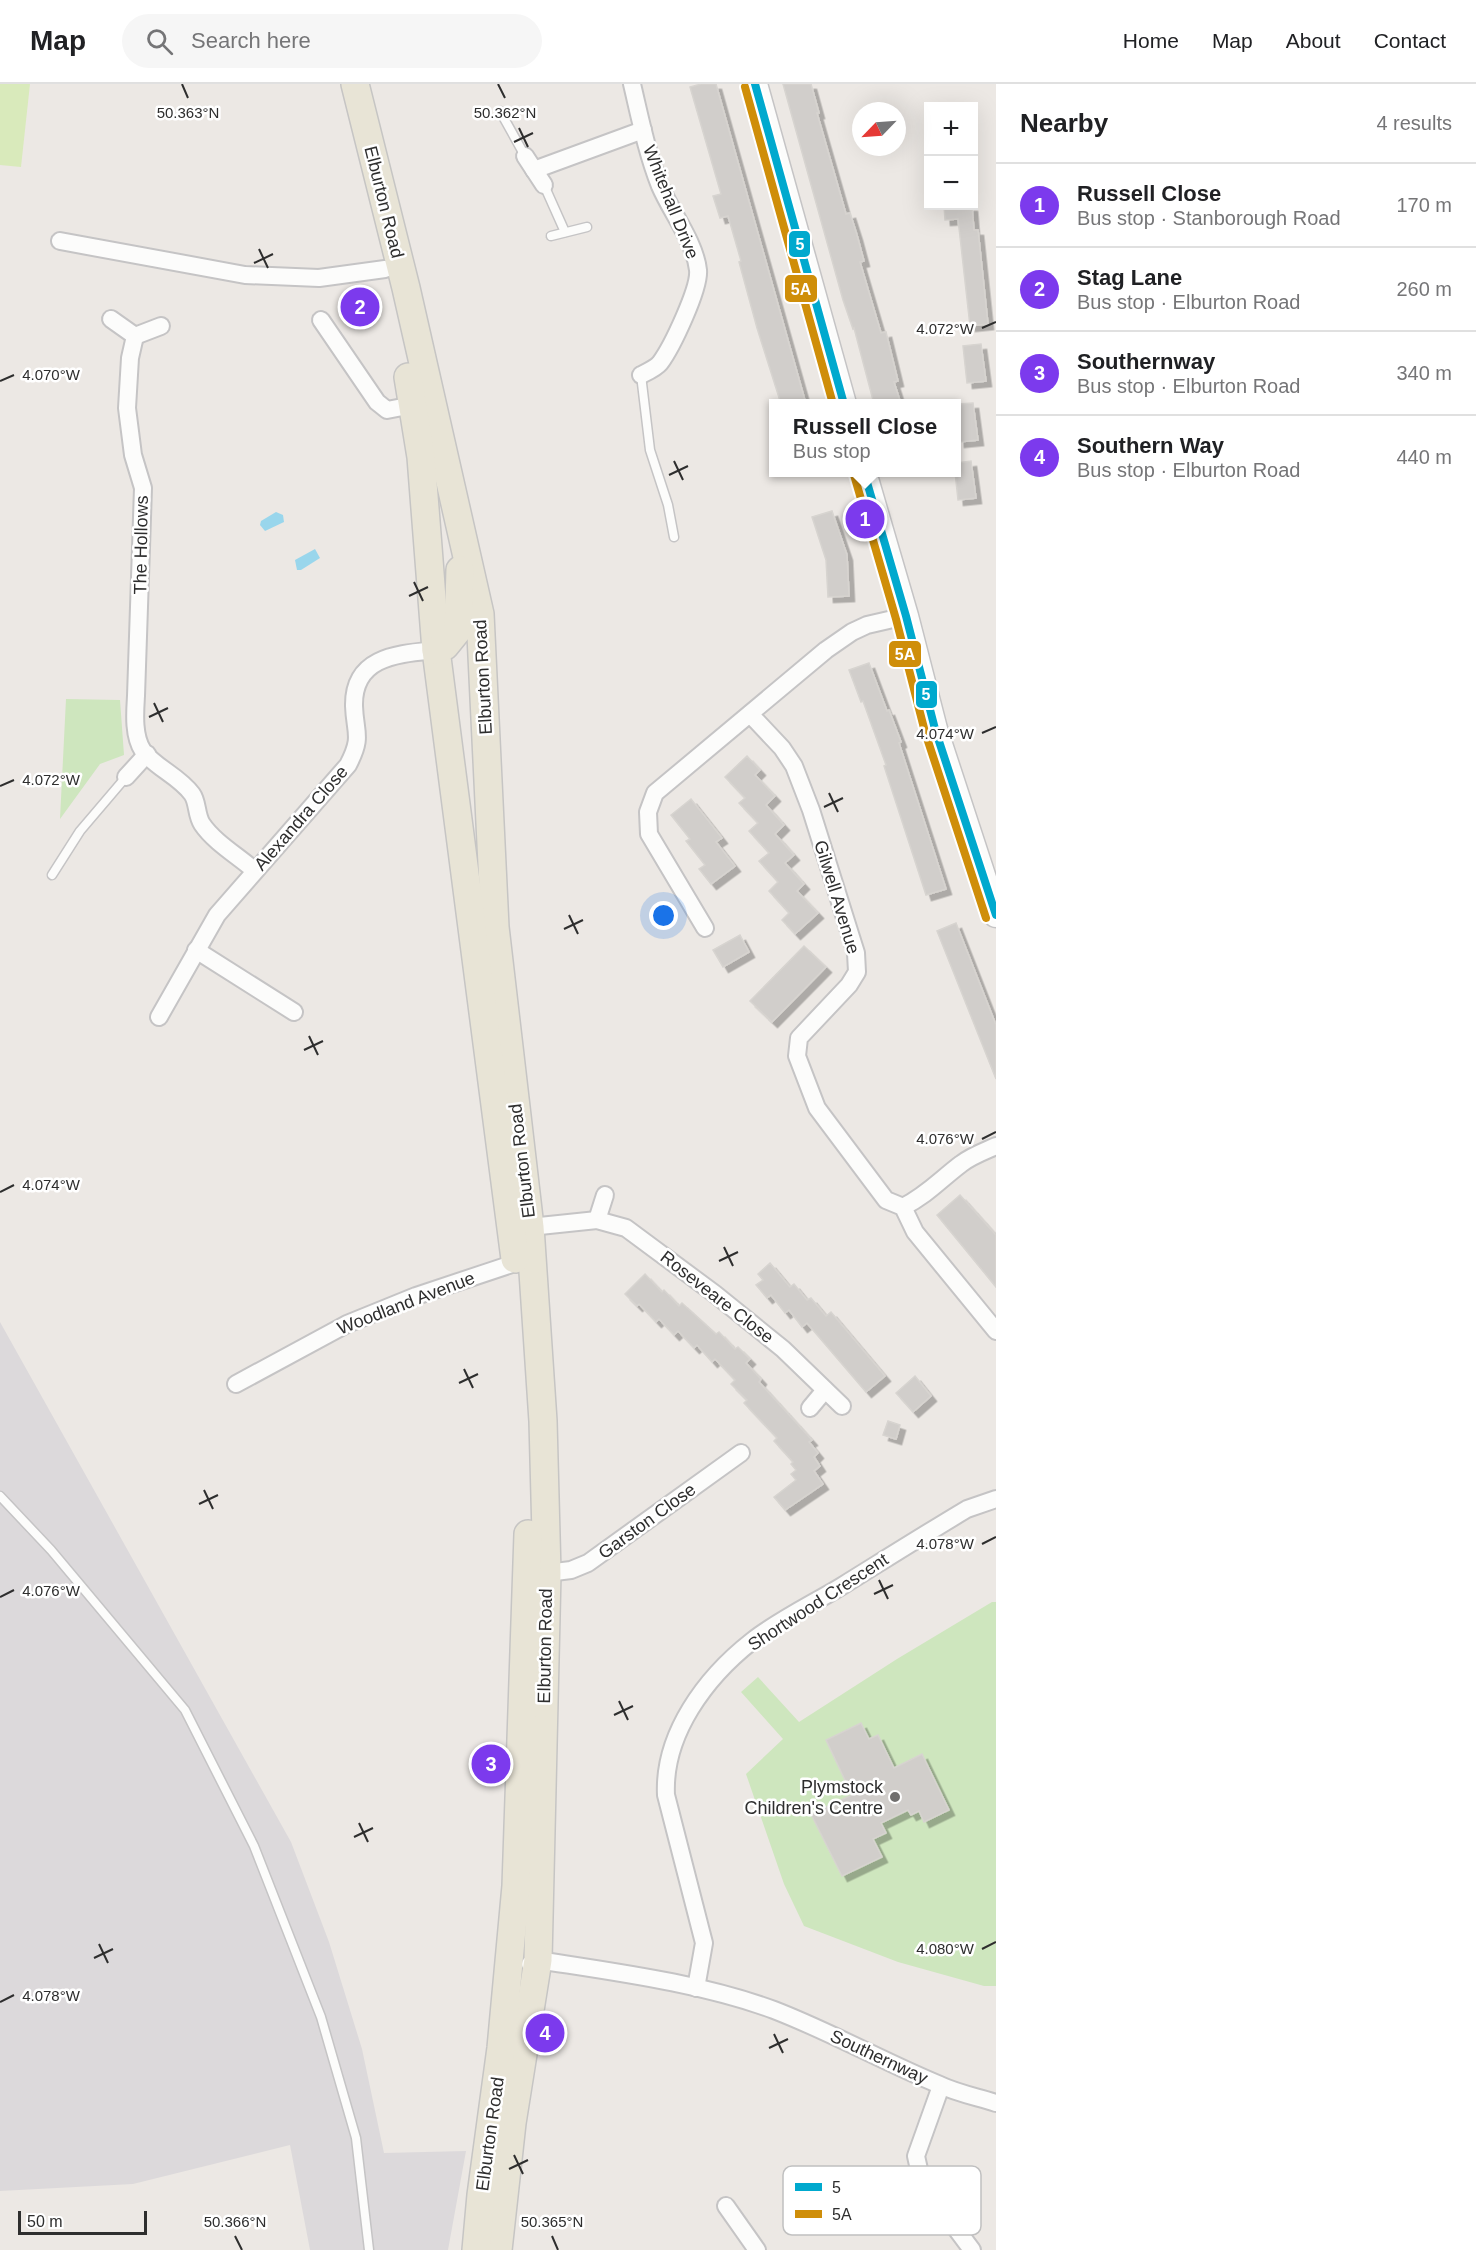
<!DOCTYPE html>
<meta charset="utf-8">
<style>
body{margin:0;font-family:Helvetica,sans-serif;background:#f6f6f6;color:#202124}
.controls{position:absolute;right:18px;top:18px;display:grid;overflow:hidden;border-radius:0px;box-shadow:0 6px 24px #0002}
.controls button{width:54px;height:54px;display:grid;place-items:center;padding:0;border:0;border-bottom:2px solid #e0e0e0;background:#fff;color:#202124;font:30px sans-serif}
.compass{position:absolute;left:852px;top:18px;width:54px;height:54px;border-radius:50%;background:#fff;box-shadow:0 6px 24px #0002;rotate:245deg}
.scale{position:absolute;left:18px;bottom:15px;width:129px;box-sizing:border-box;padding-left:6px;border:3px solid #2e2e2e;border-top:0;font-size:16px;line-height:21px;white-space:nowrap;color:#2e2e2e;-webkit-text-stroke:4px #fff;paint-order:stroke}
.you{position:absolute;left:664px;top:832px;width:21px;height:21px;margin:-15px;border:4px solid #fff;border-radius:50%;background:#1a73e8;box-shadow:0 0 0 9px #1a73e833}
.badge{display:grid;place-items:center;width:39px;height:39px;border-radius:50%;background:#7c3aed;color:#fff;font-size:20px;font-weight:700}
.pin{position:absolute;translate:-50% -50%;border:3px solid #fff;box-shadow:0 2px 6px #0006}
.popup{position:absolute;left:769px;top:315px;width:192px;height:78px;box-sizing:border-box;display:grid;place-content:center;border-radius:0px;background:#fff;filter:drop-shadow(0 2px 4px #0005);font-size:20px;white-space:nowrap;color:#757577}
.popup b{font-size:22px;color:#202124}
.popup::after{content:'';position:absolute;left:50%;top:100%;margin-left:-12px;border:12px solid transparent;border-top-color:#fff}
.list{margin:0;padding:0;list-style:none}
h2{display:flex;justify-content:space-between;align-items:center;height:78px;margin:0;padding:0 24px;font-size:26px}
h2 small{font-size:20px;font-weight:400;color:#757577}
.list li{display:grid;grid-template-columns:39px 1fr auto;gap:18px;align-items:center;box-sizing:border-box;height:84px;padding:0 24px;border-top:2px solid #e0e0e0}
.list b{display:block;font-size:22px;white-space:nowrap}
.list p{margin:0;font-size:20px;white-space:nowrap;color:#757577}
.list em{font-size:20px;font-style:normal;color:#757577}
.icon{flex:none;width:33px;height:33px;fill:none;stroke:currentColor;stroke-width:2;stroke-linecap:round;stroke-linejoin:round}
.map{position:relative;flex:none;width:996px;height:2166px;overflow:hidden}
header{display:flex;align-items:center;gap:36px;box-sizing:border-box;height:84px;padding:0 30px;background:#fff;border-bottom:2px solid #e0e0e0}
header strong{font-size:28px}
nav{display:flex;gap:33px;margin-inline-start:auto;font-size:21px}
.search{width:420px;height:54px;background:#f6f6f6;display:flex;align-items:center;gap:15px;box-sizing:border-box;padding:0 21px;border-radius:33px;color:#757577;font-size:22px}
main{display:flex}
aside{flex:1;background:#fff}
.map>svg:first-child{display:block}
.industrial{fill:#dcd9db}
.green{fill:#cee6be}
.pitch{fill:#d9eabb}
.water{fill:#99d6ec}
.building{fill:#d1cecb;stroke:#d7d4d0;stroke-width:1.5;filter:url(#shadow)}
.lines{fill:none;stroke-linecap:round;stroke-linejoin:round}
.lane-casing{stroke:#c5c4c5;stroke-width:11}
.street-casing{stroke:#c5c4c5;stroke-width:20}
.secondary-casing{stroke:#c5c4c5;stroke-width:27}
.primary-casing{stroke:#c6c5c4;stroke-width:30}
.lane{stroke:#fcfcfb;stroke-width:8}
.street{stroke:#fcfcfb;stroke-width:16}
.secondary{stroke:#fcfcfb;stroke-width:24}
.primary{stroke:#e8e4d6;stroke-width:27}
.bus-1-casing{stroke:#fff;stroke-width:12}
.bus-2-casing{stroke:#fff;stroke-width:12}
.bus-1{stroke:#00a9ce;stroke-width:8}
.bus-2{stroke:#cf8e09;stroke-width:8}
.ticks{fill:none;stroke:#2e2e2e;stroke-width:2}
.poi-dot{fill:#706f6e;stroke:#fff;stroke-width:2}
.labels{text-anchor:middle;stroke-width:5;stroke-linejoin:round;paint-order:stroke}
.street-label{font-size:18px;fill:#2e2e2e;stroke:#fff}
.poi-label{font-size:18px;fill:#2e2e2e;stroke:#fff;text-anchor:end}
.key{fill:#fff;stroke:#c0c0c0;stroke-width:1.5}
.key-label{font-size:16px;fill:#2e2e2e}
.ticks-label{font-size:15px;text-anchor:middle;fill:#2e2e2e;stroke:#fff;stroke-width:5;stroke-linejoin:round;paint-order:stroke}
.line-badge{stroke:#fff;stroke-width:2}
.badge-label{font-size:16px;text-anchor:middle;font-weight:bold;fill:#fff}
</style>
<header>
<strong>Map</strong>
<div class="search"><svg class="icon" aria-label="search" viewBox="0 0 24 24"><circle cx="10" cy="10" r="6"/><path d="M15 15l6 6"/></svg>Search here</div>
<nav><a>Home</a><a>Map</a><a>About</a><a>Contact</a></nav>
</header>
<main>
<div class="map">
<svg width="996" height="2166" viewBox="0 0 996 2166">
<defs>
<filter id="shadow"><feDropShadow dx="5.5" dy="5.5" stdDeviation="0" flood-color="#0004"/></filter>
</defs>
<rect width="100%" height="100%" fill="#ece8e4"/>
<path class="industrial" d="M0 1238 291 1758 329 1858 362 1965 384 2069 466 2067 448 2166H310L290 2061 133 2100 0 2107Z"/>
<g class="green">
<path d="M66 615 120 616 124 671 100 680 60 735Z"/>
<path d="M992 1518H996V1902H984L898 1878 804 1842 784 1800 746 1690 783 1655 741 1608 758 1593 799 1638 897 1575Z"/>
</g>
<path class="pitch" d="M0 0H30L21 83 0 81Z"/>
<g class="water">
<path d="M276 428 283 431 284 438 265 447 260 441 261 437Z"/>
<path d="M315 465 320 474 301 486H297L295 476Z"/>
</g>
<g class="building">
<path d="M701 0H716L806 320H781L757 244 739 178 741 177 728 132 720 134 713 112 721 110 690 3Z"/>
<path d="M783 0H811L819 29H817L846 130 850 129 857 151 864 177 860 178 881 249 886 248 898 297 894 298 901 320H874L854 244 853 245 843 216Z"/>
<path d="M944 122H972L974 146H978L988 240 970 242 958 135 945 136Z"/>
<path d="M981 260 986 297 967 299 963 262Z"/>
<path d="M973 319 978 356 959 358 957 320Z"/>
<path d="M971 377 976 414 958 416 955 388H957V379Z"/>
<path d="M832 427 847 471 849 512 828 513 826 476 812 433Z"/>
<path d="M869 579 887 627 889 626 901 658 899 659 946 805 926 811 884 682 886 681 863 617 861 618 849 586Z"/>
<path d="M747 672 760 686 755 691 775 712 766 721 784 741 775 750 794 771 785 779 804 800 797 807 818 829 795 850 782 836 789 829 769 807 778 798 759 777 769 769 749 747 758 739 739 719 745 714 725 693Z"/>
<path d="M691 715 722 754 716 758 735 782 711 800 699 785 705 781 686 757 690 755 671 731Z"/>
<path d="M956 839 996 941V995L937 847Z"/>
<path d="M740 851 749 868 723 883 713 866Z"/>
<path d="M804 862 826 883 772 938 750 917Z"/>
<path d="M960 1111 996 1151V1203L937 1131Z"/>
<path d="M770 1179 790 1203 794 1200 807 1216 811 1214 826 1232 831 1228 885 1292 866 1308 807 1239 802 1243 789 1226 785 1229 771 1211 767 1214 756 1201 763 1196 758 1190Z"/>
<path d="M645 1190 662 1208 664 1206 679 1222 682 1219 716 1250 719 1248 735 1265 738 1263 750 1275 746 1279 761 1295 759 1298 812 1356 809 1358 818 1369 814 1373 820 1382 814 1387 823 1400 785 1426 774 1413 796 1396 791 1390 796 1386 791 1380 793 1378 774 1357 777 1354 744 1319 747 1316 731 1300 735 1296 715 1275 712 1278 697 1261 694 1264 678 1247 674 1251 659 1235 656 1238 639 1220 637 1222 625 1210Z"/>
<path d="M915 1292 931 1312 913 1328 896 1309Z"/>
<path d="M888 1337 900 1341 896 1355 883 1351Z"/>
<path d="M861 1639 869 1655 878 1651 894 1684 922 1670 949 1726 924 1738 919 1727 911 1731 908 1726 881 1739 886 1749 873 1755 882 1773 842 1792 811 1730 852 1711 826 1656Z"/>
</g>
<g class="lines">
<defs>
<g id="lane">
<path d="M500 27 525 72"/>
<path d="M544 101 565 148"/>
<path d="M551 152 587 143"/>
<path d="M641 291 650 366 668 421 674 453"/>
<path d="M52 791 80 747 126 693"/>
<path d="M0 1412 51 1466 185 1626 254 1762 321 1933 356 2054 369 2166"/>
</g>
<g id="street">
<path d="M632 0C640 34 647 69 660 102 671 128 695 158 698 186 700 204 672 263 660 279 656 284 647 288 641 291"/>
<path d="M525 72 544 101"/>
<path d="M534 86 643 46"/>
<path d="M60 157 245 191 319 194 385 185"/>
<path d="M111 235 135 252 161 242"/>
<path d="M321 236 377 318 387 326 413 321"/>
<path d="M135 252 130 274 127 324 133 371 143 404 136 612C135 628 133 652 143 667 156 684 179 692 192 710 198 718 196 731 202 740 214 758 238 772 254 786"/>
<path d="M750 630 782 664 794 682 811 726 856 869 857 888 849 901 799 954 797 972 817 1024 886 1116 903 1123 915 1148 996 1247"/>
<path d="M126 693 147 670"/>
<path d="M705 844 649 750 648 728 655 709 826 566 852 548 867 541 906 532"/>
<path d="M196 866 294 928"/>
<path d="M159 933 217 831 348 681C363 652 355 650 354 622 353 572 398 570 436 566"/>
<path d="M903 1123C927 1111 941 1095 961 1080 971 1072 985 1067 996 1062"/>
<path d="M597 1136 605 1111"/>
<path d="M530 1143 597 1136 626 1144 715 1210 783 1265 842 1322"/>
<path d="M236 1300 347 1240 416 1212 515 1179"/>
<path d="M810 1324 825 1306"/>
<path d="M547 1489 571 1486 588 1479 741 1369"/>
<path d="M530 1880 538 1876C614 1888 701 1899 774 1926 831 1948 884 1978 940 2001 957 2009 977 2013 996 2019"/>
<path d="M696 1904 704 1859 666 1711C663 1650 706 1593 752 1557 777 1537 814 1519 842 1502 884 1476 925 1450 967 1425L996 1415"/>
<path d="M941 2002 916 2072 922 2099 972 2166"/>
<path d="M726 2122 757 2166"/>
</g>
<g id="secondary">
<path d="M755 0 844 320"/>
<path d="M864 388 906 532 935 645 996 831"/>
</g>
<g id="primary">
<path d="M355 0 406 204 480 530 495 843 530 1143 543 1337 547 1489 538 1876 512 2039 498 2166"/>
<path d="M408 293 421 373 436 566 515 1175"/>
<path d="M436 566 445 562 458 546 460 486"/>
<path d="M476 2166 481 2111 501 1964 516 1802 528 1450"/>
</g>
</defs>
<use href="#lane" class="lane-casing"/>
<use href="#street" class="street-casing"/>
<use href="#secondary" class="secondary-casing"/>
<use href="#primary" class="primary-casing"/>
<use href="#lane" class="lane"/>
<use href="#street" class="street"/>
<use href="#secondary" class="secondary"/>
<use href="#primary" class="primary"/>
<defs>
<g id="bus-1">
<path d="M755 0 844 320"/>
<path d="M864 388 906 532 935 645 996 831"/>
</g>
<g id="bus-2">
<path d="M745 3 833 320"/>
<path d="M854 391 896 535 925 648 986 834"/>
</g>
</defs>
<use href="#bus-1" class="bus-1-casing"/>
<use href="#bus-2" class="bus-2-casing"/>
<use href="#bus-1" class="bus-1"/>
<use href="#bus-2" class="bus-2"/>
</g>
<path class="ticks" d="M182 0 188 14M498 0 505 14M519 44 528 63M514 58 533 49M259 165 268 184M254 179 273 170M982 244 996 238M0 297 14 291M674 377 683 396M669 391 688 382M414 498 423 517M409 512 428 503M154 619 163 638M149 633 168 624M982 649 996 643M0 702 14 696M829 709 838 728M824 723 843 714M569 831 578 850M564 845 583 836M309 952 318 971M304 966 323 957M982 1055 996 1048M0 1108 14 1101M724 1163 733 1182M719 1177 738 1168M464 1285 473 1304M459 1299 478 1290M204 1406 213 1425M199 1420 218 1411M982 1460 996 1453M879 1496 888 1515M874 1510 893 1501M0 1513 14 1506M619 1617 628 1636M614 1631 633 1622M359 1739 368 1758M354 1753 373 1744M99 1860 108 1879M982 1865 996 1858M94 1874 113 1865M0 1918 14 1911M774 1950 783 1969M769 1964 788 1955M514 2071 523 2090M509 2085 528 2076M235 2152 242 2166M552 2152 558 2166"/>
<circle class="poi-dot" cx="895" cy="1713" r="6"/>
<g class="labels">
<g class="street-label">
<text transform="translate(384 118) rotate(76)" y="6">Elburton Road</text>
<text transform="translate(671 118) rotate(68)" y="6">Whitehall Drive</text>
<text transform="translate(141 461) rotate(-89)" y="6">The Hollows</text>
<text transform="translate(483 593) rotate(-93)" y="6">Elburton Road</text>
<text transform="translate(301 734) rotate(-49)" y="6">Alexandra Close</text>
<text transform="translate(837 813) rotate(73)" y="6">Gilwell Avenue</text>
<text transform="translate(522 1077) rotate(-97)" y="6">Elburton Road</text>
<text transform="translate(717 1213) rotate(38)" y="6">Roseveare Close</text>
<text transform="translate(406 1219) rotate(-21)" y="6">Woodland Avenue</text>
<text transform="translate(647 1437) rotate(-36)" y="6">Garston Close</text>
<text transform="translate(818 1518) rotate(-33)" y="6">Shortwood Crescent</text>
<text transform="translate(545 1562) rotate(-89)" y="6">Elburton Road</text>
<text transform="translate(879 1973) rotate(25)" y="6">Southernway</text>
<text transform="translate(490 2050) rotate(-82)" y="6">Elburton Road</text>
</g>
<g class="poi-label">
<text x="883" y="1709">Plymstock<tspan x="883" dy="21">Children's Centre</tspan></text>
</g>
</g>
<rect x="783" y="2082" width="198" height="69" rx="9" class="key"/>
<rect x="795" y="2099" width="27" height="8" fill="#00a9ce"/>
<rect x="795" y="2126" width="27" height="8" fill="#cf8e09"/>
<g class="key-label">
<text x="832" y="2109">5</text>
<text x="832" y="2136">5A</text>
</g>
<g class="ticks-label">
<text x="188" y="34">50.363°N</text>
<text x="505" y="34">50.362°N</text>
<text x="945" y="250">4.072°W</text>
<text x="51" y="296">4.070°W</text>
<text x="945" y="655">4.074°W</text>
<text x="51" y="701">4.072°W</text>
<text x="945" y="1060">4.076°W</text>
<text x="51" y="1106">4.074°W</text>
<text x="945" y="1465">4.078°W</text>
<text x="51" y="1512">4.076°W</text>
<text x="945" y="1870">4.080°W</text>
<text x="51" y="1917">4.078°W</text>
<text x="235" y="2143">50.366°N</text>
<text x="552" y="2143">50.365°N</text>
</g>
<g class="line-badge">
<rect x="788" y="146" width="23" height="28" rx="6" fill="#00a9ce"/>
<rect x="784" y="190" width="34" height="29" rx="6" fill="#cf8e09"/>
<rect x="888" y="556" width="34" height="28" rx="6" fill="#cf8e09"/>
<rect x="915" y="596" width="23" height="29" rx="6" fill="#00a9ce"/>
</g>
<g class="badge-label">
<text x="800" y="166">5</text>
<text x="801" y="211">5A</text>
<text x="905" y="576">5A</text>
<text x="926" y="616">5</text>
</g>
</svg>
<div class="controls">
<button>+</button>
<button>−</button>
</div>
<svg class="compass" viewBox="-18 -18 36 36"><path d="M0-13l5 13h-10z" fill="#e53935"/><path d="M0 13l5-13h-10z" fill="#757577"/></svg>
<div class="scale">50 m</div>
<div class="you"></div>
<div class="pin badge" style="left:865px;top:435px">1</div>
<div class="popup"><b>Russell Close</b>Bus stop</div>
<div class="pin badge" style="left:360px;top:223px">2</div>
<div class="pin badge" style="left:491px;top:1680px">3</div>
<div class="pin badge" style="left:545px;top:1949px">4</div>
</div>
<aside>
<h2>Nearby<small>4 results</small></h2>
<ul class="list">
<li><span class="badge">1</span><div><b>Russell Close</b><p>Bus stop · Stanborough Road</p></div><em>170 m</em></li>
<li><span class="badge">2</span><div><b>Stag Lane</b><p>Bus stop · Elburton Road</p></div><em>260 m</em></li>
<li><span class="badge">3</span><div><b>Southernway</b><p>Bus stop · Elburton Road</p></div><em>340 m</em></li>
<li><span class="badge">4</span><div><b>Southern Way</b><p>Bus stop · Elburton Road</p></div><em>440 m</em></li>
</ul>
</aside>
</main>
